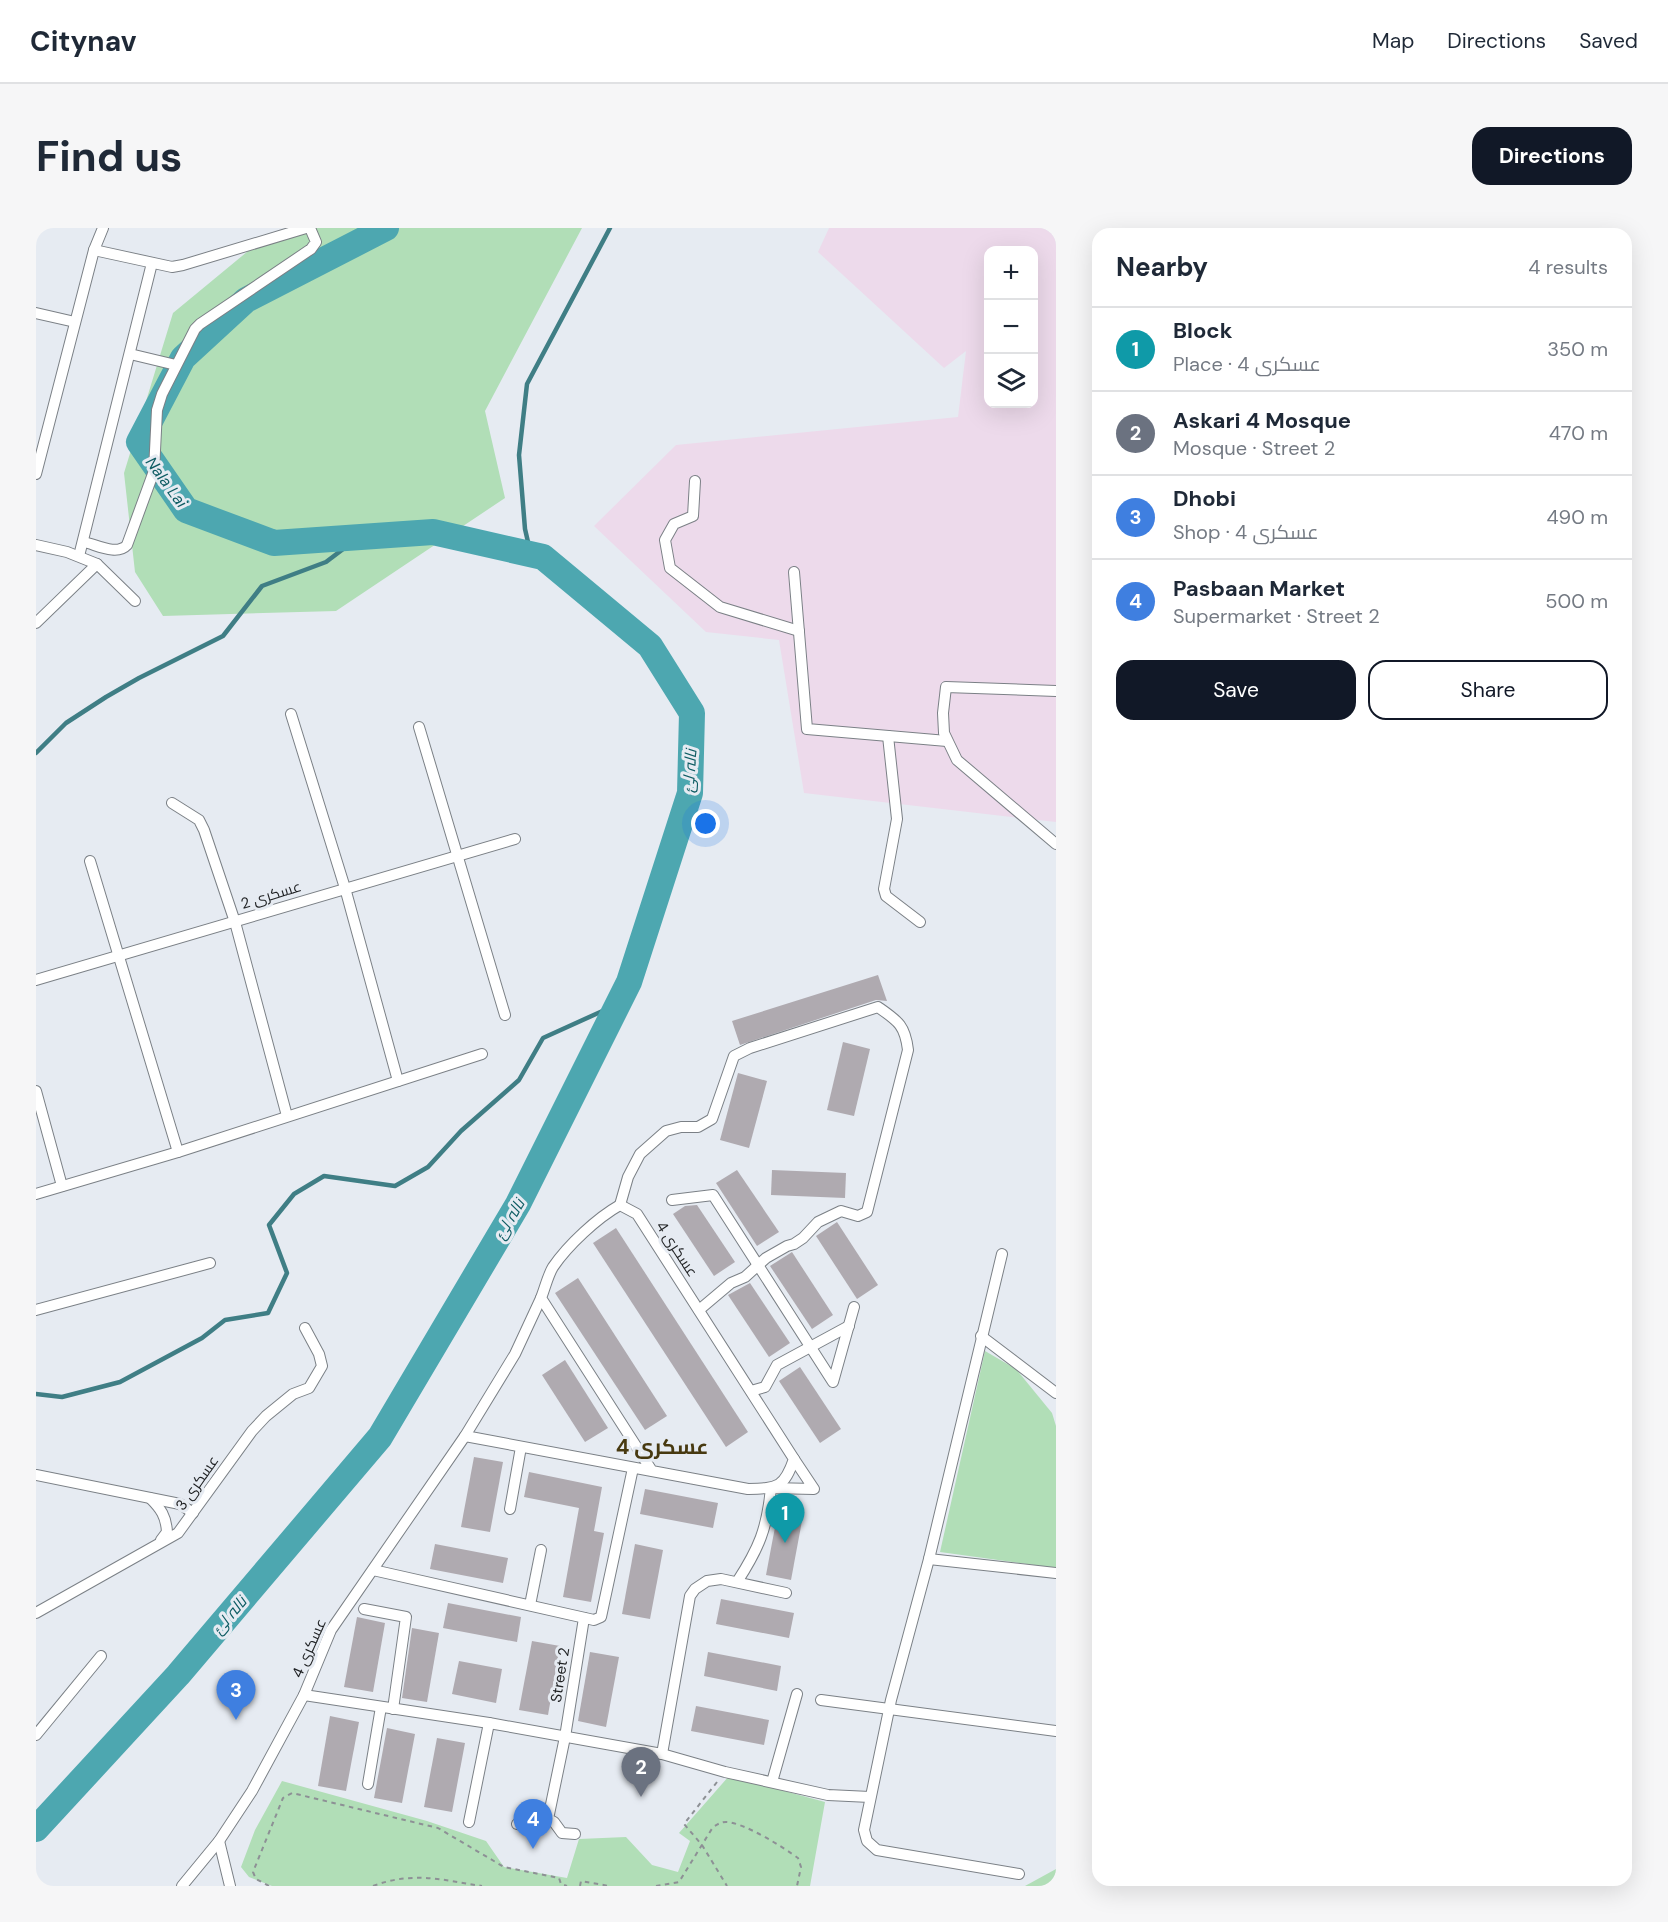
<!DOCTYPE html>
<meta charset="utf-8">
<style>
body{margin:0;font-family:"DM Sans",Cairo,sans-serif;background:#f6f6f7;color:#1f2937}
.controls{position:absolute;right:18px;top:18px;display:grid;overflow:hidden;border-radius:12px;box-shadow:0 6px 24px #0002}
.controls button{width:54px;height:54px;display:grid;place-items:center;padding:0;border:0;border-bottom:2px solid #e0e1e3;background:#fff;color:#1f2937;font:30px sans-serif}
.you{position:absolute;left:670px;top:596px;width:21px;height:21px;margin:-15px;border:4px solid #fff;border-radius:50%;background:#1a73e8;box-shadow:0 0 0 9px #1a73e833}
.badge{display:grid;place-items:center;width:39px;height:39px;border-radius:50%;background:#111827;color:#fff;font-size:20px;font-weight:700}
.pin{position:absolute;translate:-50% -50px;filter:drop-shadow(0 2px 3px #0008)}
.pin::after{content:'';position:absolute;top:32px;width:21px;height:18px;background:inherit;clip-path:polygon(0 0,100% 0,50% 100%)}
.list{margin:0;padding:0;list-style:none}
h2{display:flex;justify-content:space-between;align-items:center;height:78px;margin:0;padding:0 24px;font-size:26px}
h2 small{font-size:20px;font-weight:400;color:#747a83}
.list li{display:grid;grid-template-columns:39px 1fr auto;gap:18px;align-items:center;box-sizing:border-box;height:84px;padding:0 24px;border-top:2px solid #e0e1e3}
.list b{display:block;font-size:22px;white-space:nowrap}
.list p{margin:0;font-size:20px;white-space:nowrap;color:#747a83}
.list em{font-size:20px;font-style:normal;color:#747a83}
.actions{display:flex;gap:12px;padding:18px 24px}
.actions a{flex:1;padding:14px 0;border:2px solid #111827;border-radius:18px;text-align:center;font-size:21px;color:#111827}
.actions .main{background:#111827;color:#fff}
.icon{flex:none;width:33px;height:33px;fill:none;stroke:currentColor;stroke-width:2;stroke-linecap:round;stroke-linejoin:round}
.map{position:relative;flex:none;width:1020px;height:1658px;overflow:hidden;border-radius:18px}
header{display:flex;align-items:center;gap:36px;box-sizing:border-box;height:84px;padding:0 30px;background:#fff;border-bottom:2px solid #e0e1e3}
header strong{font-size:28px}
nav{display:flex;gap:33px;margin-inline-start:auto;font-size:21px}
.intro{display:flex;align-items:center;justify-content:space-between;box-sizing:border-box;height:144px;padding:0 36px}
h1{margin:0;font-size:42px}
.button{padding:15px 27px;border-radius:18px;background:#111827;color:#fff;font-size:21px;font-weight:700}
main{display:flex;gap:36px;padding:0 36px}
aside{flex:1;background:#fff;border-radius:18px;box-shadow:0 6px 24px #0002}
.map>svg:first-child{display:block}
.industrial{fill:#eddaeb;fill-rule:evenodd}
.green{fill:#b1deb7}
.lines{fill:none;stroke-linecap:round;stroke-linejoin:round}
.stream{stroke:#3f7e85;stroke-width:4.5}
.river{stroke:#4da7b0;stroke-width:26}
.building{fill:#afaab0}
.street-casing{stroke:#7b8086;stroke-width:12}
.path{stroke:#8d9095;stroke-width:2;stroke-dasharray:4.5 4.5;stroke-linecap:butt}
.street{stroke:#fff;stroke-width:10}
.labels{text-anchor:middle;stroke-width:6;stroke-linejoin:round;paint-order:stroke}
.street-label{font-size:15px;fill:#1d1f21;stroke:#e6ebf2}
.water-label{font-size:16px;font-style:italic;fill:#0e5c63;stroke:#e6ebf2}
.district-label{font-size:21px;font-weight:bold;fill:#473910;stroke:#e6ebf2}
</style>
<header>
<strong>Citynav</strong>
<nav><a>Map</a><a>Directions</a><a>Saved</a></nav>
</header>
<div class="intro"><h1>Find us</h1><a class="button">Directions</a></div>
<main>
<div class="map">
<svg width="1020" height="1658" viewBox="0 0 1020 1658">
<rect width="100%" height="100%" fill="#e6ebf2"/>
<path class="industrial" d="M793 0H1020V594L768 565 743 412 670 404 558 298 640 217 922 189 930 123 908 140 782 24ZM952 22H998V176H952Z"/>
<g class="green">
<path d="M265 0H546L449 183 469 270 300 383 127 388 99 344 88 245 137 85 223 14Z"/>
<path d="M949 1123 980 1141 1016 1185 1020 1198V1340L904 1324Z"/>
<path d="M693 1548 789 1574 774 1658H236L213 1649 205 1639 219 1602 246 1553 391 1593 450 1613 468 1639 531 1650 543 1611 590 1609 616 1637 642 1644 654 1613 643 1605Z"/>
<path d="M1020 1641V1658H989Z"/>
</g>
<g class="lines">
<g class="stream">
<path d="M495 327 489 301 483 227 491 156 574 0"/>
<path d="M0 525 30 495 70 469 103 450 187 408 226 358 290 334 323 309"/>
<path d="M0 1166 26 1169 84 1154 166 1110 189 1092 232 1085 251 1045 233 997 258 966 288 948 359 958 392 939 425 903 483 852 507 810 582 776"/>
</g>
<path class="river" d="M0 1601 142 1447 344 1209 482 976 593 754 654 565 656 485 614 418 507 329 397 304 238 315 150 282 103 214 147 130 210 72 350 0"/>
</g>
<g class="building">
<path d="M842 747 851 773 840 772 704 817 696 793Z"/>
<path d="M807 814 834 821 818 888 791 882Z"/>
<path d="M702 845 731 853 713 920 684 912Z"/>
<path d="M701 942 743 1004 721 1018 680 955Z"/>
<path d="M736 942 810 945 809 970 735 967Z"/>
<path d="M661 977 699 1034 678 1048 637 986 649 978Z"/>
<path d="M801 994 842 1057 821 1071 780 1008Z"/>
<path d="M580 1000 712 1204 690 1219 557 1015Z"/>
<path d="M756 1024 797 1087 776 1101 734 1038Z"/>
<path d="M542 1050 631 1188 609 1202 519 1065Z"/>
<path d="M714 1055 754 1115 733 1129 692 1067Z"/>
<path d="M529 1132 572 1200 549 1214 506 1147Z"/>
<path d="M764 1139 805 1201 784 1215 743 1153Z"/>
<path d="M438 1229 467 1234 454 1304 425 1299Z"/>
<path d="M493 1244 566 1259 558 1303 568 1305 555 1374 527 1369 543 1280 488 1269Z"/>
<path d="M609 1261 682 1275 677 1300 604 1286Z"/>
<path d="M743 1278 768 1282 755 1352 730 1347Z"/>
<path d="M399 1316 472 1330 467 1355 394 1341Z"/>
<path d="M599 1316 627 1322 614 1391 586 1386Z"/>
<path d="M685 1371 758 1385 753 1410 680 1396Z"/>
<path d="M412 1375 485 1389 481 1414 407 1400Z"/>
<path d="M321 1389 349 1395 337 1464 308 1459Z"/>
<path d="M376 1400 403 1405 391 1474 366 1470Z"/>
<path d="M496 1413 524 1418 512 1487 483 1482Z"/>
<path d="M554 1424 583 1429 570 1499 542 1493Z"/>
<path d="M672 1424 745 1438 741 1463 668 1448Z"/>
<path d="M423 1433 466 1441 460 1475 416 1466Z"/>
<path d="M660 1478 733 1492 728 1517 655 1503Z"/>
<path d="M294 1488 323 1494 310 1563 282 1558Z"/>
<path d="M351 1500 379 1506 366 1575 338 1570Z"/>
<path d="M401 1510 429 1515 416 1584 388 1579Z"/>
</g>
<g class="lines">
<defs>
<g id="street">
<path d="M58 22 136 39 147 37 270 0"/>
<path d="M0 85 39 94"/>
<path d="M94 126 140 137"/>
<path d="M0 246 58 22 67 0"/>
<path d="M659 253 657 288 638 296 629 312 634 340 684 379 763 403"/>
<path d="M48 314C61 317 81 328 91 317L118 243 121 182 126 166 159 101 164 96 275 21 280 14 274 0"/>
<path d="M0 317 31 324 61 336 99 373"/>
<path d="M43 328 116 35"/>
<path d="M758 344 771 501 911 513"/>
<path d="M0 395 61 336"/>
<path d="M1020 463 910 459 907 485 908 505 921 532 1020 616"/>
<path d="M255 486 309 660 362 853"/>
<path d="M383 499 469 787"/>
<path d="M852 508 861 591 848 661 850 668 884 694"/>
<path d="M136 575 163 592 168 602 199 694 251 888"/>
<path d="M54 633 142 924"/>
<path d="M0 752 479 611"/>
<path d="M0 863 26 958"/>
<path d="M0 966 142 924 446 826"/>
<path d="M636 972 677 967 797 1154 818 1079"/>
<path d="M584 977 592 949 604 926 630 903 645 899H662L676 891 698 828 714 820 842 779C862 793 869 797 872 822L831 984 822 988 805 983 782 994 767 1010 758 1016 751 1018 730 1030 709 1049 695 1055 663 1082"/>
<path d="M966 1026 893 1331 855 1472 828 1602 831 1613 841 1622 983 1646"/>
<path d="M0 1082 174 1035"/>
<path d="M945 1108 1020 1165"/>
<path d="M715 1163 729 1159 741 1137 813 1098"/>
<path d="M429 1208 479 1126 505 1070"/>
<path d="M0 1247 144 1276 157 1285"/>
<path d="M114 1270C125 1281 130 1288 131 1304L125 1312"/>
<path d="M474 1281 485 1219"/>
<path d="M893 1331 1020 1345"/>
<path d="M337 1342 558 1392 565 1389 597 1240"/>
<path d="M701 1354C723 1320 731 1301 735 1260L778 1261 758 1231"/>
<path d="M494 1377 505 1322"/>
<path d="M328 1381 370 1389 357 1481"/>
<path d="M0 1385 142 1305 216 1203 230 1188 257 1166 273 1160 286 1138 283 1126 269 1100"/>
<path d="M268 1467 453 1495 626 1526 689 1544 792 1567 834 1569"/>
<path d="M785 1472 1020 1503"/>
<path d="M0 1507 65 1428"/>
<path d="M626 1526 654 1368 659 1361 671 1353 685 1351 750 1365"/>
<path d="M736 1554 761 1466"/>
<path d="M332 1556 345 1479"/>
<path d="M512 1591 518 1594 526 1605 539 1606"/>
<path d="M433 1594 453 1495"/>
<path d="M481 1596 494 1599 505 1592 512 1591 529 1509 548 1390"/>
<path d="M183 1613 194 1658"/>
<path d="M146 1658 183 1613 216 1563 268 1467 295 1402 429 1208 712 1261C742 1260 748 1260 758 1231L601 986 584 977C561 990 532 1017 517 1039 512 1047 509 1060 505 1070L616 1243"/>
</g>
</defs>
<use href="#street" class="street-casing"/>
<g class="path">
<path d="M681 1554 648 1596 666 1617 691 1658"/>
<path d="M233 1658 220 1651 217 1644 247 1570 256 1565 402 1600 468 1639 523 1650 525 1656 531 1658"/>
<path d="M337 1658C377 1643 406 1652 446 1658"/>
<path d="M544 1658 545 1653 573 1658"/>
<path d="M620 1658 643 1654 677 1599C682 1596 685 1594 690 1594 707 1594 747 1619 762 1630L765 1639 761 1658"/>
</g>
<use href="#street" class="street"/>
</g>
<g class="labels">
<g class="street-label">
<text transform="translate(235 667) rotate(-17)" y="5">عسکری 2</text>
<text transform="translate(641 1021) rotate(57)" y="5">عسکری 4</text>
<text transform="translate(161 1255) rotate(-55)" y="5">عسکری 3</text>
<text transform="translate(273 1420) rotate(-66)" y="5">عسکری 4</text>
<text transform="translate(524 1447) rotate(-81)" y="5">Street 2</text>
</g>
<g class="water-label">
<text transform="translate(131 254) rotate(54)" y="6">Nala Lai</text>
<text transform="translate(653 543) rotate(-86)" y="6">نالہ لئ</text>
<text transform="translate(473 991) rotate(-60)" y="6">نالہ لئ</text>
<text transform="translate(193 1387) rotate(-50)" y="6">نالہ لئ</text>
</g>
<g class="district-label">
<text x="626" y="1226">عسکری 4</text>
</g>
</g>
</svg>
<div class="controls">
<button>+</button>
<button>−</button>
<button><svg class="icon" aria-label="layers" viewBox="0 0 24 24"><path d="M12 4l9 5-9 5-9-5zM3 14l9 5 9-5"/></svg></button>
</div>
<div class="you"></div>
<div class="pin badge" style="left:749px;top:1315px;background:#0f9aa8">1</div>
<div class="pin badge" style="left:605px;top:1569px;background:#6b7280">2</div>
<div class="pin badge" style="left:200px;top:1492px;background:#3f7fe0">3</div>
<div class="pin badge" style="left:497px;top:1621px;background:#3f7fe0">4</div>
</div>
<aside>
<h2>Nearby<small>4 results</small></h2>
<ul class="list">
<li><span class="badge" style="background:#0f9aa8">1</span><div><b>Block</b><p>Place · عسکری 4</p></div><em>350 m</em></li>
<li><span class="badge" style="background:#6b7280">2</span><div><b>Askari 4 Mosque</b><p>Mosque · Street 2</p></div><em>470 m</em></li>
<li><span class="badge" style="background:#3f7fe0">3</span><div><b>Dhobi</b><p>Shop · عسکری 4</p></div><em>490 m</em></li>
<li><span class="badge" style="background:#3f7fe0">4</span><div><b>Pasbaan Market</b><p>Supermarket · Street 2</p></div><em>500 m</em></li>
</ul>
<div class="actions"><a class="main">Save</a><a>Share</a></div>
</aside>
</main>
